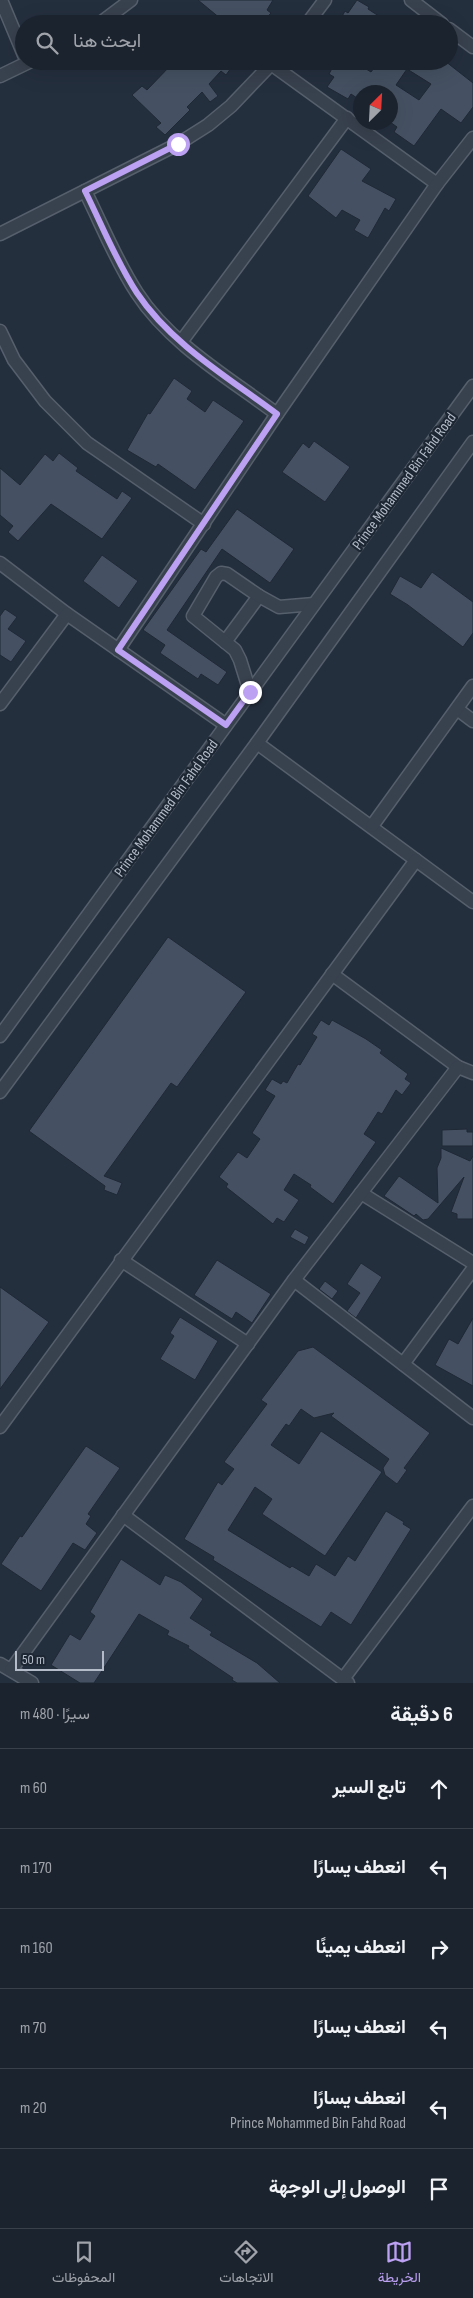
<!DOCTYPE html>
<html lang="ar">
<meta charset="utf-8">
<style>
body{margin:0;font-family:"Sofia Sans Condensed",Vazirmatn,sans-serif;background:#282f3a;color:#f1f3f6;direction:rtl}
.compass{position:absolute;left:353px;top:85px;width:45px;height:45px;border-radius:50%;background:#1b232e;box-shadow:0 5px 20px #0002;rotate:24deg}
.scale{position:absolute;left:15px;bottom:12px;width:89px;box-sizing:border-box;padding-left:5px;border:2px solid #b4bcc9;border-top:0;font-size:14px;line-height:18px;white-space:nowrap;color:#b4bcc9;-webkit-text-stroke:4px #1d2633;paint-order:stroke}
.stop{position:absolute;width:15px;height:15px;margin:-11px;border:4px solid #bca0f2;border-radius:50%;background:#fff}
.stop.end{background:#bca0f2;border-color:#fff;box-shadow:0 1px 5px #0008}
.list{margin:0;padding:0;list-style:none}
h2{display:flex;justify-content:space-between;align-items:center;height:65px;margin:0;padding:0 20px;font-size:21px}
h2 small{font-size:16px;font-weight:400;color:#a0a4aa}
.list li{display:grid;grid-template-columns:32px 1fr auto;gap:15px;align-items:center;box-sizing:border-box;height:80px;padding:0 20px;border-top:1px solid #39404a}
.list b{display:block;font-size:19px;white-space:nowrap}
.list p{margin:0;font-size:16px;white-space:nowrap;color:#a0a4aa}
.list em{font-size:16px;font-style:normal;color:#a0a4aa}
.icon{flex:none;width:28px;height:28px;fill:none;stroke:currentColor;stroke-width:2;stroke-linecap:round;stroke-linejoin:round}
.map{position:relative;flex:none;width:473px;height:1683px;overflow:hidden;direction:ltr}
.search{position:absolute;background:#1b232e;box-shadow:0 5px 20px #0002;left:15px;right:15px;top:15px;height:55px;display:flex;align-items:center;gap:12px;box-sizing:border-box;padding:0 18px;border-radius:28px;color:#a0a4aa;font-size:19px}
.sheet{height:545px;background:#1b232e}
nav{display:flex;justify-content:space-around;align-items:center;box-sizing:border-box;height:70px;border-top:1px solid #39404a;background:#1b232e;font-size:14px;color:#a0a4aa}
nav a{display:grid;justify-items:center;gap:2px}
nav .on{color:#bca0f2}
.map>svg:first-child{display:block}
.building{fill:#455162;stroke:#1f2835;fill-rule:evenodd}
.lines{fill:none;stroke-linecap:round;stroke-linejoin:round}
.minor-casing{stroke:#565f6c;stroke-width:15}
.minor{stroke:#38414e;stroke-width:12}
.route{stroke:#bca0f2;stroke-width:6}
.labels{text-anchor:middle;stroke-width:4.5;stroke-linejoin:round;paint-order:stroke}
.street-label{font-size:15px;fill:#b4bcc9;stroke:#1d2633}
</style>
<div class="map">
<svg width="473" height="1683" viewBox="0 0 473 1683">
<rect width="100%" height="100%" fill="#242f3e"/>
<g class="building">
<path d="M198 0H273L267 10 271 13 261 24H227Z"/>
<path d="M357 0 369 7 368 9 391 24H338L345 11 348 13Z"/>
<path d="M179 61H236L226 75 221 71 209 84 218 96 210 102 202 92 187 107 190 110 165 135 156 127 161 123 132 95 142 86 147 90 171 65 173 67Z"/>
<path d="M336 61H353L371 72 379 61H445L473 83V107L461 123 441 109 414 146 394 132 397 127 390 122V92H360V100L351 94 348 99 327 87 334 77 329 74ZM407 69 431 84 419 100 396 85Z"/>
<path d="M341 149 371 169 362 181 396 199 389 211 385 208 368 238 354 230 360 220 342 210 336 218 308 196Z"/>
<path d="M174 378 192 391 187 399 205 412 213 400 244 421 195 490 158 464 156 467 127 450 148 413 150 414Z"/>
<path d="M314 441 350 467 325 502 282 472 303 443 309 448Z"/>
<path d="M59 453 78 468 76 471 117 499 122 491 132 498 102 539 51 504 18 541 8 532 13 526 0 515V468L20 485 45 454 53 461Z"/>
<path d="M237 509 294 549 270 583 222 549 167 630 227 672 218 685 201 674 198 679 160 653 165 645 143 630 201 549 206 552Z"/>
<path d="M102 555 138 581 119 608 83 581Z"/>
<path d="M432 572 473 602V633L463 647 408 605 390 594 400 576 421 588Z"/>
<path d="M5 609 17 617 8 629 26 641 11 662 0 655V616Z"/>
<path d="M168 937 246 992 177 1087 171 1083 104 1176 122 1183 117 1195 104 1190 105 1186 29 1131Z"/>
<path d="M321 1020 329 1025 332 1020 366 1039 382 1050 380 1053 408 1074 405 1079 411 1083 402 1095 396 1090 382 1114 378 1112 364 1134 376 1142 333 1204 310 1187 311 1185 294 1174 284 1190 299 1200 284 1222 277 1218 273 1224 226 1187 228 1184 219 1177 238 1152 247 1158 260 1139 252 1133 275 1096 265 1090 272 1079 281 1084 283 1081 287 1083 298 1064 300 1065 317 1037 312 1034Z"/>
<path d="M467 1129V1132H473V1146H442V1130Z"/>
<path d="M441 1148 470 1161 473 1156V1219H457V1214L451 1212 464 1177 428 1219 423 1220 416 1214 414 1216 384 1196 399 1176 438 1203 437 1168 441 1158Z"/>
<path d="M295 1229 309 1237 305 1245 290 1237Z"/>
<path d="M217 1260 271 1294 252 1323 236 1312 232 1319 194 1295Z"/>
<path d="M361 1263 382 1277 356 1318 347 1311 360 1293 347 1284Z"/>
<path d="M325 1281 338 1291 332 1299 319 1289Z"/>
<path d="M0 1287 49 1322 0 1389Z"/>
<path d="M180 1317 218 1341 195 1380 160 1359 174 1336 170 1333Z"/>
<path d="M473 1318V1386L435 1365 449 1339 458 1344Z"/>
<path d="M313 1347 430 1433 404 1468 407 1470 397 1484 385 1475 383 1468 389 1459 331 1416 334 1413 314 1418 301 1409 289 1426 286 1424 271 1445 299 1464 321 1431 382 1472 325 1556 262 1514 272 1499 255 1487 228 1530 290 1568 292 1566 309 1576 316 1564 335 1576 348 1556 355 1561 386 1511 404 1522 403 1524 411 1529 351 1625 331 1612 321 1627 213 1560 214 1557 184 1539 218 1482 222 1485 234 1469 224 1462 267 1404 261 1400 298 1351Z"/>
<path d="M86 1446 120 1468 88 1514 91 1516 86 1524 97 1533 85 1550 73 1543 41 1591 1 1564 20 1536 22 1537Z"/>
<path d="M121 1559 160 1585 165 1575 181 1582 203 1599 190 1618 212 1632 210 1635 257 1663 280 1683H237L232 1680 233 1678 188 1648 189 1646 167 1635 169 1631 139 1614 94 1683H80L51 1665 70 1634 80 1640 95 1616 90 1612Z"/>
</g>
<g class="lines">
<defs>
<g id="minor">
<path d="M1 0 24 55"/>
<path d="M411 0 442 24"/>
<path d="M99 24 131 0"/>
<path d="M307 24 325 0"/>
<path d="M449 29 473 47"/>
<path d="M271 64 437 184"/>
<path d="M0 76 31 61"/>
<path d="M85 191C102 225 116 261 137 293 170 344 229 378 277 414"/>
<path d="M0 234 178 144 208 125 231 106 274 61"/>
<path d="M0 331 14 360 45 401 87 443 204 524"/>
<path d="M181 342 347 118"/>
<path d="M0 563 67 614 226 725"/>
<path d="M225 642 259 596"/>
<path d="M118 650 277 414 437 184 473 138"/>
<path d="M250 692 240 660 235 650 193 616 216 577 221 573 227 574 259 596 279 607 314 604"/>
<path d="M0 704 67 614"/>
<path d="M457 709 473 721"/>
<path d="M257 743 473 902"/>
<path d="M372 826 473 686"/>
<path d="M332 974 458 1067 473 1073"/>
<path d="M0 1036 473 386"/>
<path d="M0 1092 257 743 473 442"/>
<path d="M361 1193 473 1263"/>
<path d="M121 1260 248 1344"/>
<path d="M294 1280 473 1418"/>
<path d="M403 1364 473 1269"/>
<path d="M0 1427 416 860"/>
<path d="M123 1515 348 1683"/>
<path d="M0 1664 32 1683"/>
<path d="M11 1670 294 1280 458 1067"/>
<path d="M343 1679 473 1506"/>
</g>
</defs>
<use href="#minor" class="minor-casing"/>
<use href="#minor" class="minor"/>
</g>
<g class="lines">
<path class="route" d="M178 144 85 191C102 225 116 261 137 293 171 344 229 378 277 414L118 650 226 725 250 692"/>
</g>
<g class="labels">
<g class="street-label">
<text transform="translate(404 481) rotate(-54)" y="5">Prince Mohammed Bin Fahd Road</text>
<text transform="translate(166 808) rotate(-54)" y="5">Prince Mohammed Bin Fahd Road</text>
</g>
</g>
</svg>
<svg class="compass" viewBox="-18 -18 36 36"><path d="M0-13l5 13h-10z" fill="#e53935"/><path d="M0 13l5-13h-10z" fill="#a0a4aa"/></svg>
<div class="scale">50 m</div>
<div class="stop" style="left:178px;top:144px"></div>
<div class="stop end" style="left:250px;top:692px"></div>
<div class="search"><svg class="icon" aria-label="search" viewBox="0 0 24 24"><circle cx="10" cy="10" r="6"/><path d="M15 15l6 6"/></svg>ابحث هنا</div>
</div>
<section class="sheet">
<h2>6 دقيقة<small>سيرًا · 480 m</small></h2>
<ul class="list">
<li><svg class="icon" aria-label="ahead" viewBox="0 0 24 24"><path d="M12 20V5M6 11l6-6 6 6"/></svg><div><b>تابع السير</b></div><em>60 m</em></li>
<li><svg class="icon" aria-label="left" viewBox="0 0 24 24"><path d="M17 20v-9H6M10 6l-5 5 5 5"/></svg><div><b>انعطف يسارًا</b></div><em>170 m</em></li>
<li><svg class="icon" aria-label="right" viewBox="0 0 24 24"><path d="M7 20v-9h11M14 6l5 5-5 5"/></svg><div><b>انعطف يمينًا</b></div><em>160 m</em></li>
<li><svg class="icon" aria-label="left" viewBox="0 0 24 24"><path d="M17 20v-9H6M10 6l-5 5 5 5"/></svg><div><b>انعطف يسارًا</b></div><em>70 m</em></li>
<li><svg class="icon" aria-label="left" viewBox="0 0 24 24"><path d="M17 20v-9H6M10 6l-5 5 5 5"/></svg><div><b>انعطف يسارًا</b><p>Prince Mohammed Bin Fahd Road</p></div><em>20 m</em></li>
<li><svg class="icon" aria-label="arrive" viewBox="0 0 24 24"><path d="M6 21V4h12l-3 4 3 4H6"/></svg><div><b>الوصول إلى الوجهة</b></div></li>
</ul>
</section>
<nav>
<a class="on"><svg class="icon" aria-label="map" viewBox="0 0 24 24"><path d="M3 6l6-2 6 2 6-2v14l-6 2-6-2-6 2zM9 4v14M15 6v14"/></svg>الخريطة</a>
<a><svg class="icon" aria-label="directions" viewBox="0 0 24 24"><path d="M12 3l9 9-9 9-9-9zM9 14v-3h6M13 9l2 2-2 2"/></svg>الاتجاهات</a>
<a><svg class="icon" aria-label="saved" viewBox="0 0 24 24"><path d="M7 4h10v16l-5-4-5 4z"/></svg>المحفوظات</a>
</nav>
